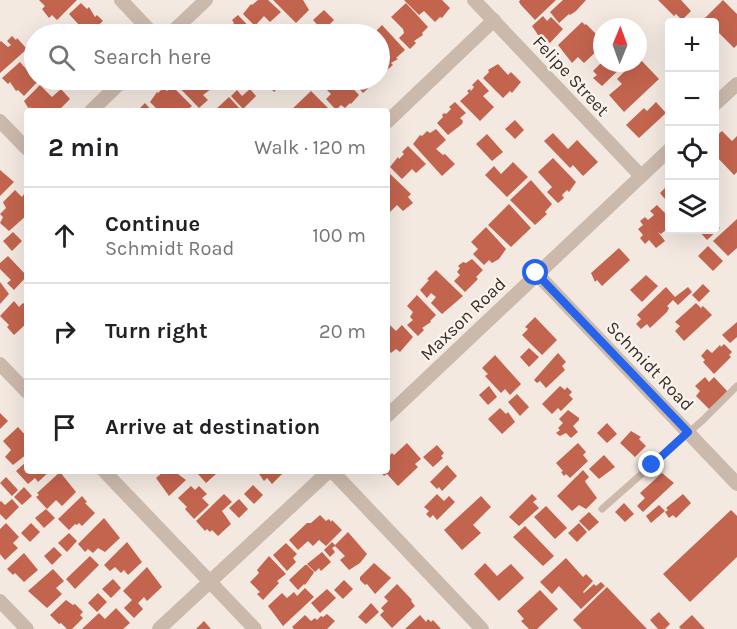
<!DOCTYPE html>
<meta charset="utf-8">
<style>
body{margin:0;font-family:Karla,sans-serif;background:#f6f6f6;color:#202124}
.controls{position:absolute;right:18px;top:18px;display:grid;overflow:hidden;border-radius:6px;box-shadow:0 6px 24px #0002}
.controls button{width:54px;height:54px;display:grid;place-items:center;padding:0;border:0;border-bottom:2px solid #e0e0e0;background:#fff;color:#202124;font:30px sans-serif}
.compass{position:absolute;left:593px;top:18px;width:54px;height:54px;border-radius:50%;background:#fff;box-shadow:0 6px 24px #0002;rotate:1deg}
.stop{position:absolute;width:18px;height:18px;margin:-14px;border:4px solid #2563eb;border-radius:50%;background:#fff}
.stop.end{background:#2563eb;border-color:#fff;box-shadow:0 2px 6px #0008}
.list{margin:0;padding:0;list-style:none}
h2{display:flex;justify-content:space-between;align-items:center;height:78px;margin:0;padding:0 24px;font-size:26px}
h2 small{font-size:20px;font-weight:400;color:#757577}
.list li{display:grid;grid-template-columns:39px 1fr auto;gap:18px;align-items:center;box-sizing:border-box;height:96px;padding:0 24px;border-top:2px solid #e0e0e0}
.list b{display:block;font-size:22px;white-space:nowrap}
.list p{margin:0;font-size:20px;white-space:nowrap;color:#757577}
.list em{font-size:20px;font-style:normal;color:#757577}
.icon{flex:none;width:33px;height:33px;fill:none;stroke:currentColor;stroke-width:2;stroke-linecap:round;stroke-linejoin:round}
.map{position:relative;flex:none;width:737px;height:629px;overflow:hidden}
.search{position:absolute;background:#fff;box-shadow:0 6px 24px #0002;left:24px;top:24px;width:366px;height:66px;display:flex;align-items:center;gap:15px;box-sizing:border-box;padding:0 21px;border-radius:33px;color:#757577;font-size:22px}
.panel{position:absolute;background:#fff;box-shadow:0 6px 24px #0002;left:24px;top:108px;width:366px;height:366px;border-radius:6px}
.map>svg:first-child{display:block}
.building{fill:#c3644e}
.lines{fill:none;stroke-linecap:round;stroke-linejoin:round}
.service{stroke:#cbb9ac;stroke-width:7}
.minor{stroke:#cbb9ac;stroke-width:14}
.route{stroke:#2563eb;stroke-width:8}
.labels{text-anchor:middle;stroke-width:4.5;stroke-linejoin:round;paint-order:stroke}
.street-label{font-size:18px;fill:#3a2f2b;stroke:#faf4ed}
</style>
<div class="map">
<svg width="737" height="629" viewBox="0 0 737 629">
<rect width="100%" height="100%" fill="#f3e9e1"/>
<g class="building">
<path d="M39 0H77L57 20 52 15 49 18 42 9 45 6Z"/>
<path d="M258 0H268L281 12 270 22 264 16 255 26 243 14 251 4 252 5Z"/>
<path d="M273 0H303L309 10 296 23Z"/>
<path d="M404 0H442L450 8 442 18 440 17 435 22 424 11 419 15Z"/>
<path d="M520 0H556L535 20 521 5 519 2Z"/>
<path d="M563 0H586L576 11 570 15 569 14 559 23 550 12Z"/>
<path d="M658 0H681L691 11 682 20 676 14 674 16Z"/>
<path d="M723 0 737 14V45L734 48 714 28V22H709L705 18Z"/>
<path d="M81 3 87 9 89 7 95 17 97 15 103 21 89 34H85L81 31 79 25 69 14Z"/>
<path d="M406 3 428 27 422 33 423 35 414 41 416 43 410 49 399 38 404 33 403 29 391 17Z"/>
<path d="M324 10 334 20 323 31 313 20Z"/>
<path d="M238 15 256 34H221L230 24 231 26 234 23 232 20Z"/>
<path d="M543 16 547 21 551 17 563 29 550 43 538 35 532 26Z"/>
<path d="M582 22 585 25 586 24 602 40V46L584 63 578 57 572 63 558 45Z"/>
<path d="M382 25 405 50 396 58 398 59 391 63 393 65 387 70 380 62V34L374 33Z"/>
<path d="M105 26 111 32 112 31 115 33 96 34Z"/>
<path d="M12 36 16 40 17 38 27 49 0 73V42L1 41 8 47 11 45 7 41Z"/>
<path d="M638 57 659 79 624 112 609 95 622 84 617 79 633 63H638Z"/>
<path d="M20 62 27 70 33 64 34 66V80H39L24 96 18 90 16 91 10 82 8 84 2 78Z"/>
<path d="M601 63H626L602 86 593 78 597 75 593 71Z"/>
<path d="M498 64 508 75 511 72 521 82 512 93 510 91 503 98 483 78 489 72 488 70Z"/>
<path d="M478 79 489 91 483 96 494 107 480 121 460 101 469 93 467 91 470 89 471 91 474 87 472 85Z"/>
<path d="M172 80H201L211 89 203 95 208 100 199 108Z"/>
<path d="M264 80H274L280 86 274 92Z"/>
<path d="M326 80H345L359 95 351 104 350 103 345 108 341 105 336 110 326 99 331 94 321 84Z"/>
<path d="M351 80H377L363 93Z"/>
<path d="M40 85 52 97 61 89 70 99 58 111 50 109 48 111H34L30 107 29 109 24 101Z"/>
<path d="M172 86 192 106 186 111H159L150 102 157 92 158 93 163 88 167 91Z"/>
<path d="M250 89 256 96 243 109 231 96 237 90 242 96Z"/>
<path d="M311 91 331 111H290Z"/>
<path d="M229 97 241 110 214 111Z"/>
<path d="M455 102 466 113 460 118 463 121 462 124 448 135 437 123 443 117 442 115 444 113 446 114 451 109 449 107Z"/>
<path d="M656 102 666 113 639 138 626 125 644 108 647 111Z"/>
<path d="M145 103 152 111H141L139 109Z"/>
<path d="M515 120 524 130 515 139 505 129Z"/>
<path d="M436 129 446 140 436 149 443 155 445 154 455 164 442 176 413 144 420 135 422 136 427 131 430 133Z"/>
<path d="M722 131 732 141 737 136V172L734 175 716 156 714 157V138Z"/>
<path d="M553 133 568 149 577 140 598 162 583 176 573 165 570 168 544 141Z"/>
<path d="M487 134 503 152 492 161 476 144Z"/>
<path d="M408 146 426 164 416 173 412 169 402 179 390 167 398 157 399 159 404 154 402 152Z"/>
<path d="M553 158 576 182 569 192 567 190 562 195 564 198 558 203 547 192 552 187 538 172Z"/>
<path d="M513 162 528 177 507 197 485 175 494 166 501 174Z"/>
<path d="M0 170 14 182 0 196Z"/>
<path d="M387 171 411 194 408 197 413 203 403 211 397 205 388 214 387 212Z"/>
<path d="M531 180 552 204 545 212 547 214 535 225 510 200Z"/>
<path d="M669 184V204L660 193Z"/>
<path d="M15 190 22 197 24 194 27 197V215L9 231 0 223 3 217 0 214 6 208 3 202Z"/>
<path d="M509 204 531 228 511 247 488 225Z"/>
<path d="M657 205 669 217V223L666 226 668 228 661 234 658 232 665 241 656 248 649 240 645 244 640 238 643 235 638 229 643 225 640 221 645 217 648 220 654 215 650 211Z"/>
<path d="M737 219V248L728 256 713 241Z"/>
<path d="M714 222 720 228 707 240 698 230H714Z"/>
<path d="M486 227 506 249 499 259 492 263 489 260 484 265 473 254 478 249 471 242Z"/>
<path d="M13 232 22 241 12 251 3 241Z"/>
<path d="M708 246 723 261 713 271 698 256Z"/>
<path d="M619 248 630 260 602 286 597 280 595 282 591 273Z"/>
<path d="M8 256 27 276 14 290 7 283 11 280 0 269V263Z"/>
<path d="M472 259 483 270 476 277 478 279 465 292 454 281 460 275 457 272 460 268 458 266 463 262 466 263Z"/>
<path d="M436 270 463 296 442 314 431 303 436 297 431 293 427 298 420 290 429 280 427 279Z"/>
<path d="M646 275 658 286 642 302 630 290Z"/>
<path d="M0 282 9 294 0 304Z"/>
<path d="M703 284 710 291 699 302 692 295Z"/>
<path d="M666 287 675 297 688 287 692 292 678 305 673 300 667 306 669 308 667 312 650 328 647 324 641 329 636 324 641 319 637 315Z"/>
<path d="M417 295 436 315 430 321 431 322 422 328 424 330 418 336 407 325 413 320 410 317 413 312 407 306Z"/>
<path d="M14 301 19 307 23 303 27 306 25 312 27 323 14 335 7 327 9 325 0 316Z"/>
<path d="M696 303 701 308 703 306 712 315 684 341 675 331 680 326 675 322Z"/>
<path d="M535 317 557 340 542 355 522 335 528 329 525 327Z"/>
<path d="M737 322V337L730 343 722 335Z"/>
<path d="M389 324 396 331 402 325 413 337 400 352 396 349 391 353 387 349V326Z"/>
<path d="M724 344 732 352 729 355 731 357 714 374 703 362 705 360 701 356 707 349 712 353 720 345 721 347Z"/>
<path d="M529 348 539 357 529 367 520 357Z"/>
<path d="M558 353 566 362 562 366 565 370 546 388 540 381 537 383 534 380Z"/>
<path d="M495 355 521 384 510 395 505 389 501 393 485 376 488 374 482 368Z"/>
<path d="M705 377 709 382 714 377 728 392 709 409 696 396 700 391 695 386Z"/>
<path d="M489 386 497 397 488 405 479 395Z"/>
<path d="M560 386 565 390 567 387 572 392 569 395 573 399 561 411 558 408 552 414 542 404Z"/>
<path d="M517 394 529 407 520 416 508 402Z"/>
<path d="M500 408 506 414 508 412 515 422 502 434 488 419Z"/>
<path d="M568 410 579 418V420L573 426 578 432 571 438 566 433 560 436 556 433 560 430 558 428 563 423 559 419Z"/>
<path d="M0 413 8 421 0 429Z"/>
<path d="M607 423 617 434 607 443 597 433Z"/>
<path d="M18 427 27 437V454L13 465 5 457 11 450 3 441Z"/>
<path d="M631 431 641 437 639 439 646 446 635 457 620 443Z"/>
<path d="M407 443 421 459 415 464 418 467 398 486 387 474 384 476 380 471H387V458L392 453 394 455Z"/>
<path d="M578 443 586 452 583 455 588 461 570 478 566 474 564 476 561 472 563 471 556 463Z"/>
<path d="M437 445 444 453 441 456 443 458 433 467 423 457Z"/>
<path d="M604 455 615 467 599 479 589 469Z"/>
<path d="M27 461V471H50L38 482 35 478 28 484 16 471Z"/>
<path d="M447 465 457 476 442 491 439 487 437 489 430 482Z"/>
<path d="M583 470 589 477 585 481 586 483 597 498 586 509 579 505 572 511 557 496Z"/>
<path d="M164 471H174L186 480 169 496 156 478Z"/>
<path d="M201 471H214L216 474 206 483 198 474Z"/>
<path d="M257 471H285L272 484 267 478 264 481Z"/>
<path d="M60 472 76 492 62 506 56 500 47 509 36 497 39 495 37 493Z"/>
<path d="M662 473 674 483 643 512 637 506 645 498 640 493Z"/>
<path d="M6 477 18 490 12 496 0 483Z"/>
<path d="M253 485 263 495 254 504 244 494Z"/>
<path d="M191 486 195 490 199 486 207 494 202 498 209 505 194 519 185 509 187 507 178 498Z"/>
<path d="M24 487 32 496 22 505 14 497Z"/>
<path d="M224 494 232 502 222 511 231 524 218 536 212 530 210 532 207 529 205 531 196 521Z"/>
<path d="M437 494 444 501 449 496 455 502 437 520 433 515 430 518 426 514 429 511 424 507Z"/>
<path d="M532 494 537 499 533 502 539 508 519 526 509 517Z"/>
<path d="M683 494 691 503 676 518 673 515 669 518 665 512 668 510 666 508Z"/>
<path d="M82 496 87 502 85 503 95 513 82 526 79 523 77 525 75 524 69 530 58 519Z"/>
<path d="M481 496 491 507 473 525 481 533 462 550 444 530Z"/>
<path d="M12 499 19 507 6 520 0 514V502L1 501 5 505Z"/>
<path d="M239 499 248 509 239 518 229 508Z"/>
<path d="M624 503 634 514 625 522 615 512Z"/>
<path d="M659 505 665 511 651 523 646 516Z"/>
<path d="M546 506 567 528 555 539 534 517Z"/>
<path d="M46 509 55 518 44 528 35 518Z"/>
<path d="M731 510 737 516V557L690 602 663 574Z"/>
<path d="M589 512 599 522 589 531 579 521Z"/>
<path d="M320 515 326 521 329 519 331 522 332 520 342 530 326 546 319 540 313 546 308 541 298 550 289 540 307 523H311Z"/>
<path d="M104 518 120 538 105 552 98 548 93 553 88 549 85 552 78 544Z"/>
<path d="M6 523 19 537 13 543 18 548 5 560 0 554V529Z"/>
<path d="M31 523 40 532 30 542 21 533Z"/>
<path d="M579 523 587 532 577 542 568 533Z"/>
<path d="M525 526 554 556 543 566 513 537Z"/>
<path d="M348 532 367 554 360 563 349 570 340 560 345 556 335 546 332 548 335 552 330 557 324 550 332 542 335 545Z"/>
<path d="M69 533 77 541 67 552 58 543Z"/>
<path d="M127 542 142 562 128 575 124 570 121 573 115 567 110 571 104 565Z"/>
<path d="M286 543 297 554 293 558 296 562 287 571 273 555Z"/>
<path d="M54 547 62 555 52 565 44 556Z"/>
<path d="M322 552 331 562 321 571 319 568 315 572 307 564Z"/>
<path d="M24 553 38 570 24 582 15 573 13 575 7 569Z"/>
<path d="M90 556 99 565 75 589 66 579Z"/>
<path d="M269 556 286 574 277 581 279 583 263 600 257 594 260 592 250 582 259 573 257 570Z"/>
<path d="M566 558 583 577 586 574 593 581 583 592 584 593 594 584 596 586 601 582 605 586 581 609 559 586 552 594 540 582Z"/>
<path d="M374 563 391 578 375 594 367 584 365 585 360 580V577Z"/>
<path d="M485 563 497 576 511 564 524 578 499 601 474 574Z"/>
<path d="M305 565H307L314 572 313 574 305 585 304 584 298 590 289 580Z"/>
<path d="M147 567 162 587 147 601 144 597 138 603 143 609 134 618 124 608 132 600 123 591Z"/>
<path d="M53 569 64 581 56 588 62 594 47 608 28 591Z"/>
<path d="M113 579 121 588 111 598 102 589Z"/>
<path d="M344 580 353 589 343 599 334 590Z"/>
<path d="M397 584 412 600 411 601 415 606 392 628 380 615 384 611 381 608 388 601 384 597Z"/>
<path d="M607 587 647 629H582L573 620Z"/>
<path d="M305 588 314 597 283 626 268 606 282 593 287 598 294 592 297 596Z"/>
<path d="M327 589 336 598 320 613 311 603Z"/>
<path d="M540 590 558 609 537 629H529L521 621 524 619 517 611Z"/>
<path d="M98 593 107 602 97 612 88 603Z"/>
<path d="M66 600 73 605 75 604 83 612 80 615 83 618 72 629H67L61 623 59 624 50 615Z"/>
<path d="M371 603 379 612 366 624 358 617Z"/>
<path d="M116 608 130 623 123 629H82L99 613 105 619Z"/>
<path d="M659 612 670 624 665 629H658L650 620Z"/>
<path d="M327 614 335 621 327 629H294L292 627 305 615 311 621 315 618 317 620 321 616 323 617Z"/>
<path d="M420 615 426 622 428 619 431 622 433 620 441 629H405Z"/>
<path d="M692 615 705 629H681L679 627Z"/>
<path d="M204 621 211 629H196Z"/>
</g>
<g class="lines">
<path class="service" d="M602 509 703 420 737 386"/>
<g class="minor">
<path d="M121 0 153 34"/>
<path d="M474 0 641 176"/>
<path d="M170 34 206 0"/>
<path d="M714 105 737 84"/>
<path d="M91 111 123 80"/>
<path d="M0 121 27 149"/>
<path d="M387 122 494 20"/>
<path d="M536 273 737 484"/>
<path d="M0 364 27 392"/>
<path d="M387 416 670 149"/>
<path d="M104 471 255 629"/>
<path d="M332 471 482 629"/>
<path d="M0 601 27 629"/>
<path d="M159 629 329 471"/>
</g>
</g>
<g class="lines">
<path class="route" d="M536 273 688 432 652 465"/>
</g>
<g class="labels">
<g class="street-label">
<text transform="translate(571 76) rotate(47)" y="6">Felipe Street</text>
<text transform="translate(463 319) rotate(-44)" y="6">Maxson Road</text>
<text transform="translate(650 366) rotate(46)" y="6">Schmidt Road</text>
</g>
</g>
</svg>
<div class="controls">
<button>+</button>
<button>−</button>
<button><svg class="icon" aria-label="locate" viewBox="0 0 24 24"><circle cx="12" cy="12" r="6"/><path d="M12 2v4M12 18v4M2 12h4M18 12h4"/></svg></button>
<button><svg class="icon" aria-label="layers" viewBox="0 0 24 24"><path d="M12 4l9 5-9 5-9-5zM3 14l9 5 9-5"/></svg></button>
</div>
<svg class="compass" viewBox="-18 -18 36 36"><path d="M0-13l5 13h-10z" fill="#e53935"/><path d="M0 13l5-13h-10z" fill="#757577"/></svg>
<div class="stop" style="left:536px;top:273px"></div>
<div class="stop end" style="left:652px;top:465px"></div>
<div class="search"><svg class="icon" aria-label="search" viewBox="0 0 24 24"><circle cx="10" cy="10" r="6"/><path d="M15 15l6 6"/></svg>Search here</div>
<section class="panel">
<h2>2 min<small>Walk · 120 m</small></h2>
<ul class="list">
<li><svg class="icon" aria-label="ahead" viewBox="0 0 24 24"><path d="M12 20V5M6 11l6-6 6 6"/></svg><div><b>Continue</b><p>Schmidt Road</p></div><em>100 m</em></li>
<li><svg class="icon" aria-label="right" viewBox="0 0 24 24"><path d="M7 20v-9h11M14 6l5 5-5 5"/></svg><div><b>Turn right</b></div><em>20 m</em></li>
<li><svg class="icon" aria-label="arrive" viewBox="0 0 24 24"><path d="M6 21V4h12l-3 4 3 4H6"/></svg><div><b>Arrive at destination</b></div></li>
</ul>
</section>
</div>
